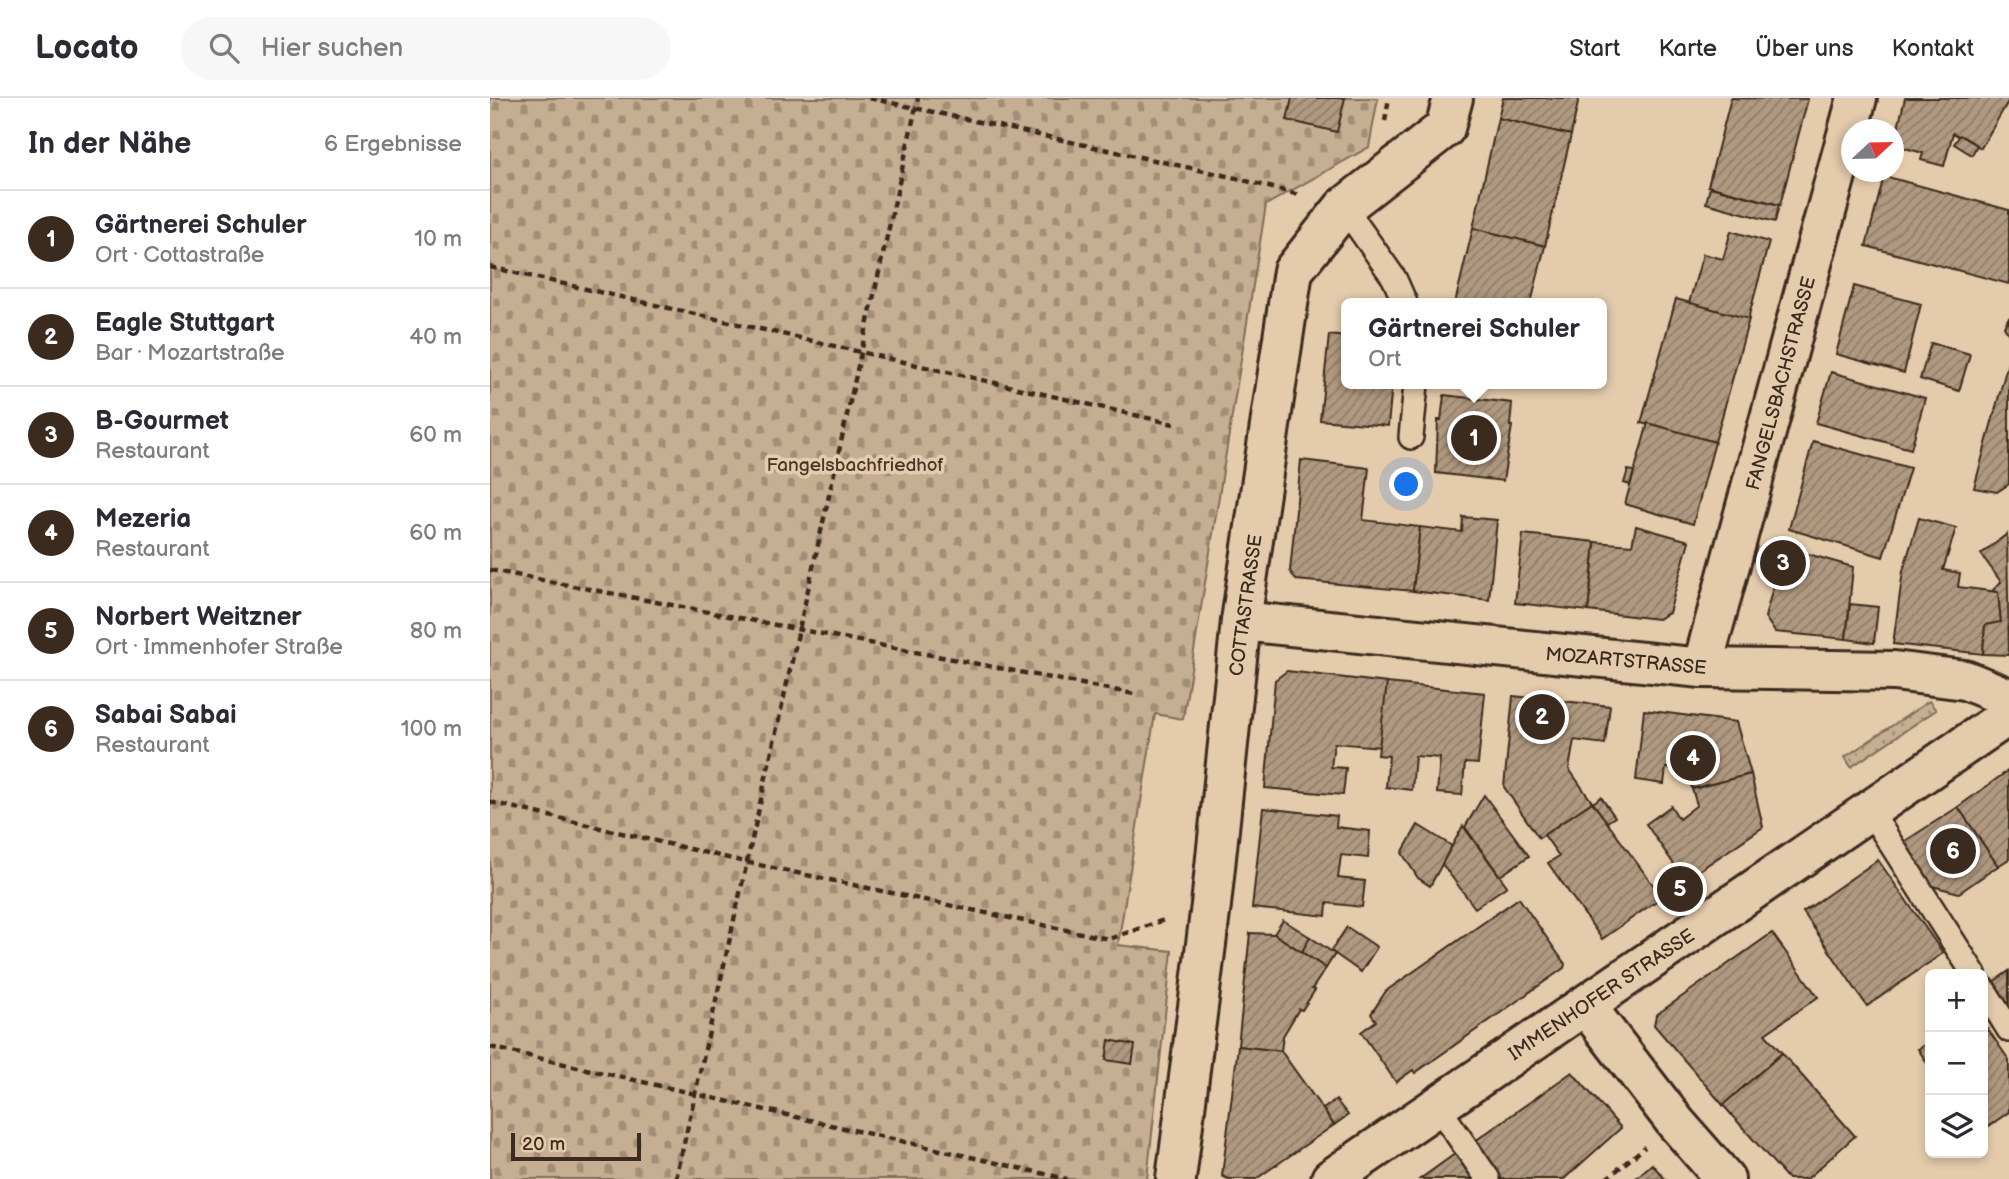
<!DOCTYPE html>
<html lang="de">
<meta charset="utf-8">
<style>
body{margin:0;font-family:"Balsamiq Sans",sans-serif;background:#f7f7f7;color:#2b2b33}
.controls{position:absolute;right:21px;bottom:21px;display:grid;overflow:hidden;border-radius:10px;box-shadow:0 4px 10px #0003}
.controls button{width:63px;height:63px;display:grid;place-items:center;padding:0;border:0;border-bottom:2px solid #e1e1e2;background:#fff;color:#2b2b33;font:35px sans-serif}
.compass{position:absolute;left:1351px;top:21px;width:63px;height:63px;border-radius:50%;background:#fff;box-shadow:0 4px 10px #0003;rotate:68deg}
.scale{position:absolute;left:21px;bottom:18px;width:130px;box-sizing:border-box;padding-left:7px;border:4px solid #3b2a1e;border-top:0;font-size:19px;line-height:24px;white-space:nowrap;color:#3b2a1e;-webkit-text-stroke:5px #e4cbac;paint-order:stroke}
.you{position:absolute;left:917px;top:387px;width:24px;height:24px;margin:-18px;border:5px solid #fff;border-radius:50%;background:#1a73e8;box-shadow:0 0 0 10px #1a73e833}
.badge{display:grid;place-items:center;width:46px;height:46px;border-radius:50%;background:#3b2a1e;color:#fff;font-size:23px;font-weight:700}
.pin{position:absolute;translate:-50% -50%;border:4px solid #fff;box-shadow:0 2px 7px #0006}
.popup{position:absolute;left:851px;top:200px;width:266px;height:91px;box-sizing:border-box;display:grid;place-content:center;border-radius:10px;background:#fff;filter:drop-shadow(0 2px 5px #0005);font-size:23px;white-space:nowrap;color:#7c7c81}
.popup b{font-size:26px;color:#2b2b33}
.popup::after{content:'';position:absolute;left:50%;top:100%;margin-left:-14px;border:14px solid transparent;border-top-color:#fff}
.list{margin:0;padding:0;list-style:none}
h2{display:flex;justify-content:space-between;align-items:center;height:91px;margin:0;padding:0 28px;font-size:30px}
h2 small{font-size:23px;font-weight:400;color:#7c7c81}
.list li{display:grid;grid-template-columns:46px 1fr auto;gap:21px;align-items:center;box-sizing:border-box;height:98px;padding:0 28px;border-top:2px solid #e1e1e2}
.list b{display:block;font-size:26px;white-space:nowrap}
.list p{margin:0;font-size:23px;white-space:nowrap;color:#7c7c81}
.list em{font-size:23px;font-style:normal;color:#7c7c81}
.icon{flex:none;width:38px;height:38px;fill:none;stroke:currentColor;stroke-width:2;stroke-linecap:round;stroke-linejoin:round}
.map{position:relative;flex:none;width:1519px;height:1081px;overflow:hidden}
header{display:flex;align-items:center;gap:42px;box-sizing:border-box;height:98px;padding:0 35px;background:#fff;border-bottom:2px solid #e1e1e2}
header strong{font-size:33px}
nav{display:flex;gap:38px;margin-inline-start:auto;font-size:24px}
.search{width:490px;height:63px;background:#f7f7f7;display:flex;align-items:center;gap:18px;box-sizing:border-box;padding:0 24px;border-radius:38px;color:#7c7c81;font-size:26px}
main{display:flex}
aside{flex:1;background:#fff}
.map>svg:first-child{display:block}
.green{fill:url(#green-dots);stroke:#806c58;stroke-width:2}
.cemetery{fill:url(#cemetery-stones);stroke:#806c58;stroke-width:2}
.building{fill:url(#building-hatch);stroke:#3b2a1e;stroke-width:2}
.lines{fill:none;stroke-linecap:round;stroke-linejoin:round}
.lane-casing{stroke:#3b2a1e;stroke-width:28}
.street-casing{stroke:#3b2a1e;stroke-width:44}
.secondary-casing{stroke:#3b2a1e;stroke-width:44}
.path{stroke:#3b2a1e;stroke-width:4.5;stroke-dasharray:7 5;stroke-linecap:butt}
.lane{stroke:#e4cbac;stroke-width:23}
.street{stroke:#e4cbac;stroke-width:38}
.secondary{stroke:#e4cbac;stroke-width:38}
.labels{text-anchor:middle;stroke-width:7;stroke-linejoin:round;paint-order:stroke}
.street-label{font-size:19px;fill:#3b2a1e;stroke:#e4cbac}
.park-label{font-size:19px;fill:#49372a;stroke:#e4cbac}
</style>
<header>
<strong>Locato</strong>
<div class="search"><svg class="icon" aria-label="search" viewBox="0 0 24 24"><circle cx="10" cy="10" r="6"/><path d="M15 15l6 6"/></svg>Hier suchen</div>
<nav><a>Start</a><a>Karte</a><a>Über uns</a><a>Kontakt</a></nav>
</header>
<main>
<aside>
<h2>In der Nähe<small>6 Ergebnisse</small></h2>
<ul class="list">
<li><span class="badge">1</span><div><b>Gärtnerei Schuler</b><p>Ort · Cottastraße</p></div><em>10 m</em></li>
<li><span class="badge">2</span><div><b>Eagle Stuttgart</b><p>Bar · Mozartstraße</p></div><em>40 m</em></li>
<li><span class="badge">3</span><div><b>B-Gourmet</b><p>Restaurant</p></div><em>60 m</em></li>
<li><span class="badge">4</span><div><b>Mezeria</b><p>Restaurant</p></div><em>60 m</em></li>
<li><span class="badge">5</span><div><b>Norbert Weitzner</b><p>Ort · Immenhofer Straße</p></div><em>80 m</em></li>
<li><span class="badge">6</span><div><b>Sabai Sabai</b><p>Restaurant</p></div><em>100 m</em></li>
</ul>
</aside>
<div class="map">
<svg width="1519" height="1081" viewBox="0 0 1519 1081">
<defs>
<pattern id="green-dots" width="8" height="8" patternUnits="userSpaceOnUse" patternTransform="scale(1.75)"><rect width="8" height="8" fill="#c5ae92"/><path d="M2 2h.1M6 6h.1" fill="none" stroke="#a18e77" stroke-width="1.8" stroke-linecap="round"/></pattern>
<pattern id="cemetery-stones" width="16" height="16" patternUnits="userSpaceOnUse" patternTransform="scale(1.75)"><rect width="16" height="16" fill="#c5ae92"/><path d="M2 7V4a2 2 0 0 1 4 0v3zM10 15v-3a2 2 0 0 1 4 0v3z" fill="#a18e77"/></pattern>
<pattern id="building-hatch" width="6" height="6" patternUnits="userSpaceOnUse" patternTransform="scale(1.75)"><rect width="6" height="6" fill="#b09980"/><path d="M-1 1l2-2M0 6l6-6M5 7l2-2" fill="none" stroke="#907d68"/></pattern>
</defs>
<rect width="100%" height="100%" fill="#e4cbac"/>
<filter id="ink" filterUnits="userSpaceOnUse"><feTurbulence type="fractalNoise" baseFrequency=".0143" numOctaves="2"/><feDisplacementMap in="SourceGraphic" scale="14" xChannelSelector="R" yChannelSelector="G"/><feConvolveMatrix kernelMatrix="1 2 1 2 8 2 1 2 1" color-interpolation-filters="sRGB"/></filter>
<g filter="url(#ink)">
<path class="green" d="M1439 603 1446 612 1361 669 1355 659Z"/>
<path class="cemetery" d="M0 0H888L879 49 776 107 693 621 665 616 628 847 682 853 657 1081H0Z"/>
<g class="building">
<path d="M802 0H855L847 34 797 22Z"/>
<path d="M1013 0H1089L1081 37 1008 20Z"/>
<path d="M1241 0 1318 1 1290 107 1218 88Z"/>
<path d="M1415 0H1519V2L1491 50 1463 35 1454 68 1431 62 1433 55 1404 47Z"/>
<path d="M1008 20 1081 37 1055 148 983 130Z"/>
<path d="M1470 37 1487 47 1482 57 1464 46Z"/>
<path d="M1394 78 1519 112V186L1376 148Z"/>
<path d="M1220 89 1289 107 1285 124 1216 105Z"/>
<path d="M983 130 1055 148 1041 205H965Z"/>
<path d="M1241 133 1279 144 1258 221 1199 205 1213 156 1233 161Z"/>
<path d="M1364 188 1431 206 1414 275 1346 256Z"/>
<path d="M1186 201 1259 221 1225 344 1151 325Z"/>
<path d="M1519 219V237L1514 229Z"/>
<path d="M839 237 856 239V286H902L898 328 830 322Z"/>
<path d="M1441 245 1480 256 1469 293 1430 281Z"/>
<path d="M1519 261V386L1507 394 1484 390Z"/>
<path d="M1341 274 1435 300 1421 351 1326 325Z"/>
<path d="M954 297 1022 305 1020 328H1022L1013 383 946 375 948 322H951Z"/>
<path d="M1158 325 1225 344 1203 426 1135 406Z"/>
<path d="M1323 343 1420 370 1393 459 1299 431Z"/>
<path d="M811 362 879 370 873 422 930 429 923 493 806 482 800 473Z"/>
<path d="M1138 372 1144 373 1140 387 1134 385Z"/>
<path d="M973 419 1007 422 999 502 923 493 930 429 972 434Z"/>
<path d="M1429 420 1466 430 1453 472 1470 475 1468 489 1508 494 1511 524 1495 527 1493 556 1403 546 1413 473Z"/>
<path d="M1146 428 1199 443 1179 515 1168 521 1098 513 1105 444 1142 447Z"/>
<path d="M1033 436 1105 444 1098 513 1025 505Z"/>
<path d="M1517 436 1519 557 1493 556 1495 527 1511 524 1508 494 1502 493 1511 484 1491 456Z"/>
<path d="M1294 449 1363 469 1356 541 1285 534 1275 519Z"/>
<path d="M1360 506 1388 509 1384 545 1356 541Z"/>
<path d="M797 573 897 585 891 649 844 645 841 669 856 670 853 697 775 690 785 582Z"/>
<path d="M897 585 995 595 988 666 975 665 972 697 947 695 950 660 925 658 922 692 896 689 899 658 888 657Z"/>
<path d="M1023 598 1120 608 1115 646 1084 642 1079 671 1102 704 1049 740 1014 689Z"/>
<path d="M1154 612 1246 624 1261 676 1202 691 1199 674 1176 670 1174 686 1146 682Z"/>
<path d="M1519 672V761L1508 768 1468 709Z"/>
<path d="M1261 676 1273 729 1195 782 1156 726 1181 708 1189 721 1207 707 1202 691Z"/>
<path d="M994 697 1039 758 1010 778 975 729Z"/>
<path d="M1111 699 1125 719 1117 724 1103 705Z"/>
<path d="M1102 704 1172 799 1112 841 1058 765 1069 758 1054 737Z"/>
<path d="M1468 709 1508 768 1469 795 1442 788 1412 745Z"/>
<path d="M773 710 847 718 846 729 880 733 878 760 851 757 848 780 875 783 872 809 837 805 836 818 762 810Z"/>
<path d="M928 727 962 748 940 788 928 780 912 755Z"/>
<path d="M973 728 1017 788 985 810 952 766Z"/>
<path d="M1388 762 1453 855 1377 908 1313 814Z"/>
<path d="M1029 800 1075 866 1074 870 925 975 923 972 906 984 871 934 886 923 881 916 896 893Z"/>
<path d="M793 822 820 839 812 854 784 836Z"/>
<path d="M857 829 887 849 871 874 841 853Z"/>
<path d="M760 835 784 836 836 870 822 891 825 892 812 912 809 911 793 938 791 953 748 948Z"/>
<path d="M1282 835 1328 899 1275 936 1292 955 1233 1007 1164 927 1166 917Z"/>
<path d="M820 839 845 856 836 870 812 854Z"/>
<path d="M1519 873V916L1499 887Z"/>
<path d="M1493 924 1519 962V1014L1493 1032Z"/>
<path d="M619 942 645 947 642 966 616 962Z"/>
<path d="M1440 943V969L1428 951Z"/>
<path d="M748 948 791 953 844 1027 766 1081H738L732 1078Z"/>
<path d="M1292 955 1365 1038 1317 1081H1298L1233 1007Z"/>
<path d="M1082 974 1131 1030 1074 1081H1006L981 1046Z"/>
<path d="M846 1002 858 1017 844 1027 833 1011Z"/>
<path d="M965 1056 983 1081H930Z"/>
<path d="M1162 1066 1175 1081H1145Z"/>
</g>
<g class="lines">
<defs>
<g id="lane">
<path d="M854 109 904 180 915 205"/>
<path d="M921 339 926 286"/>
<path d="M1380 713 1484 876"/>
<path d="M1493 890 1519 932"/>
<path d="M946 1006 998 1081"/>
</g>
<g id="street">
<path d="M751 523 1212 570 1404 573 1475 582 1519 600"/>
<path d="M1212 570 1367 0"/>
<path d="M1096 908 1186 1025 1235 1081"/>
<path d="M686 1081 721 807 751 523 803 173 854 109 955 30 963 0"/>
</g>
<path id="secondary" d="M841 1081 1519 617"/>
</defs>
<use href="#lane" class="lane-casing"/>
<use href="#street" class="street-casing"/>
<use href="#secondary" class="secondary-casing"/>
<g class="path">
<path d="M379 0 742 79 809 97"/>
<path d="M895 23 899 0"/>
<path d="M0 169 684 326"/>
<path d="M0 472 644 596"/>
<path d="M0 704 255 764 619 841 677 821"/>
<path d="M0 949 577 1081"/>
<path d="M186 1081 428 0"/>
<path d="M1116 1081 1155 1049"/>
</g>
<use href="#lane" class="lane"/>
<use href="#street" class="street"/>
<use href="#secondary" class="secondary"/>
</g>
</g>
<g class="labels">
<g class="street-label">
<text transform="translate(1290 285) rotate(-75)" y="7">FANGELSBACHSTRASSE</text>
<text transform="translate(755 507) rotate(-82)" y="7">COTTASTRASSE</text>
<text transform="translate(1136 562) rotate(5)" y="7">MOZARTSTRASSE</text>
<text transform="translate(1111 896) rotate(-34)" y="7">IMMENHOFER STRASSE</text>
</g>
<g class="park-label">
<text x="365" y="373">Fangelsbachfriedhof</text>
</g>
</g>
</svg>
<div class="controls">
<button>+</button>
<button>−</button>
<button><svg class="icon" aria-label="layers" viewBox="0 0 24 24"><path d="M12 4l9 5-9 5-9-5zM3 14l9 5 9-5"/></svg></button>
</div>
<svg class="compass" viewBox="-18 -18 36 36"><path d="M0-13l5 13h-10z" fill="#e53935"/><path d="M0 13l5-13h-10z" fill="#7c7c81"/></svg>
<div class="scale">20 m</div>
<div class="you"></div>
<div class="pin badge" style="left:984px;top:340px">1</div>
<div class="popup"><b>Gärtnerei Schuler</b>Ort</div>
<div class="pin badge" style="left:1052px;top:619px">2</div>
<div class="pin badge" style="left:1293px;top:465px">3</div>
<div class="pin badge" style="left:1203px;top:660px">4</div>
<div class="pin badge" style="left:1190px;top:791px">5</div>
<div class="pin badge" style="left:1463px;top:753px">6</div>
</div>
</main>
